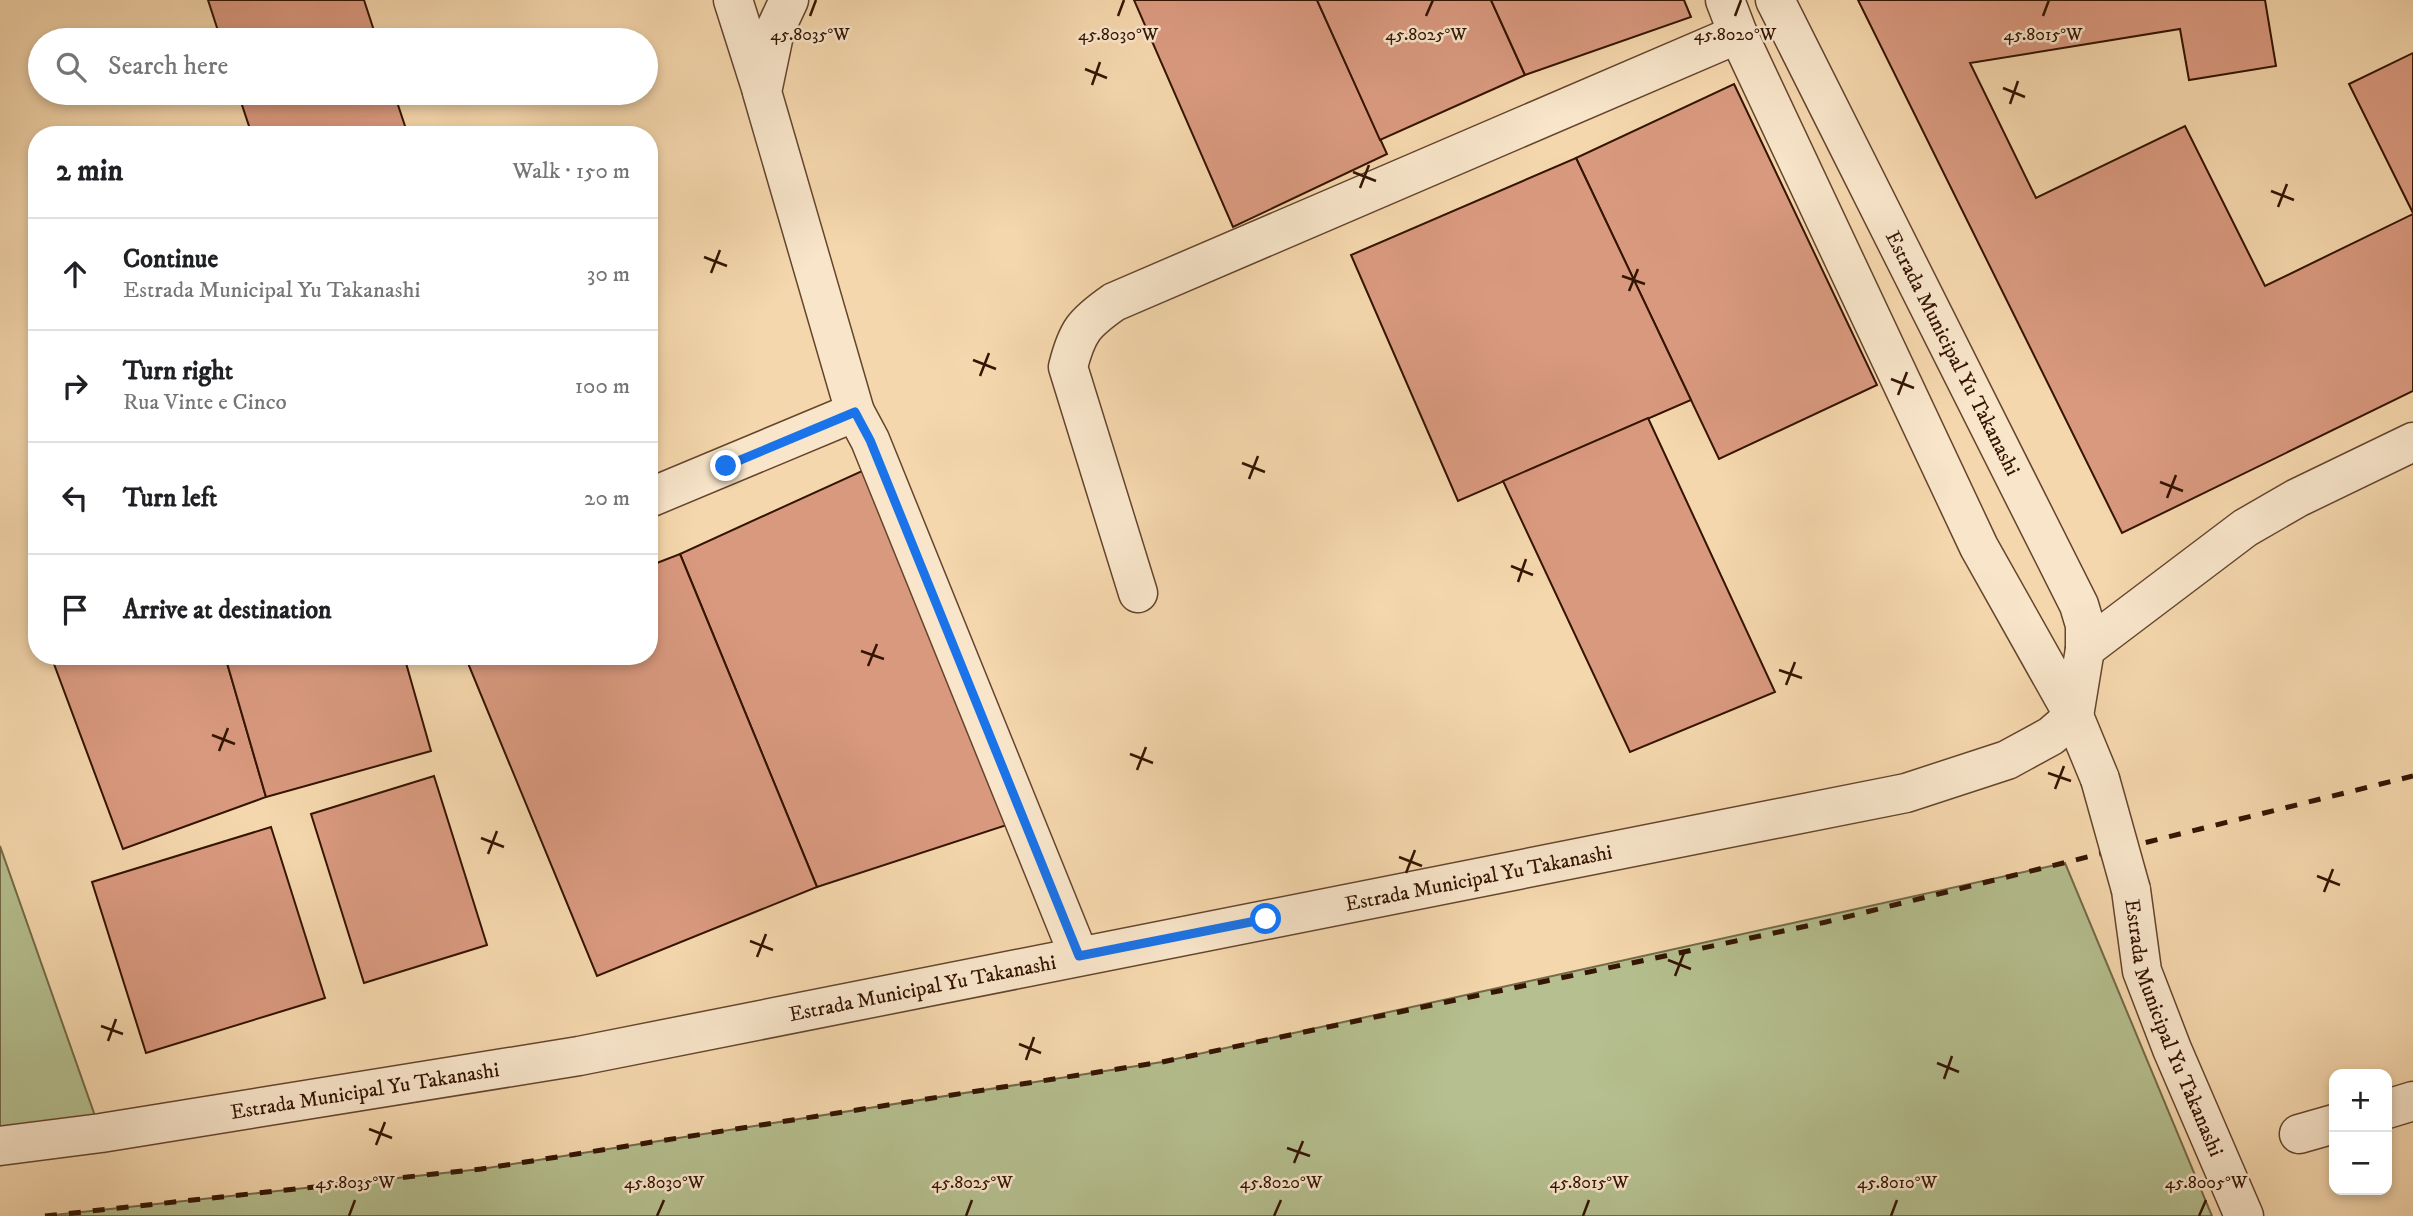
<!DOCTYPE html>
<meta charset="utf-8">
<style>
body{margin:0;font-family:"IM FELL DW Pica",serif;background:#f2f2f2;color:#202124}
.controls{position:absolute;right:21px;bottom:21px;display:grid;overflow:hidden;border-radius:14px;box-shadow:0 4px 10px #0003}
.controls button{width:63px;height:63px;display:grid;place-items:center;padding:0;border:0;border-bottom:2px solid #e0e0e0;background:#fff;color:#202124;font:35px sans-serif}
.stop{position:absolute;width:21px;height:21px;margin:-16px;border:5px solid #1a73e8;border-radius:50%;background:#fff}
.stop.end{background:#1a73e8;border-color:#fff;box-shadow:0 2px 7px #0008}
.list{margin:0;padding:0;list-style:none}
h2{display:flex;justify-content:space-between;align-items:center;height:91px;margin:0;padding:0 28px;font-size:30px}
h2 small{font-size:23px;font-weight:400;color:#757577}
.list li{display:grid;grid-template-columns:46px 1fr auto;gap:21px;align-items:center;box-sizing:border-box;height:112px;padding:0 28px;border-top:2px solid #e0e0e0}
.list b{display:block;font-size:26px;white-space:nowrap}
.list p{margin:0;font-size:23px;white-space:nowrap;color:#757577}
.list em{font-size:23px;font-style:normal;color:#757577}
.icon{flex:none;width:38px;height:38px;fill:none;stroke:currentColor;stroke-width:2;stroke-linecap:round;stroke-linejoin:round}
.map{position:relative;flex:none;width:2413px;height:1216px;overflow:hidden}
.search{position:absolute;background:#fff;box-shadow:0 4px 10px #0003;left:28px;top:28px;width:630px;height:77px;display:flex;align-items:center;gap:18px;box-sizing:border-box;padding:0 24px;border-radius:38px;color:#757577;font-size:26px}
.panel{position:absolute;background:#fff;box-shadow:0 4px 10px #0003;left:28px;top:126px;width:630px;height:539px;border-radius:28px}
.map>svg:first-child{display:block}
.green{fill:#b5bf8f;stroke:#746a48;stroke-width:2}
.building{fill:#d9997f;stroke:#341402;stroke-width:2}
.lines{fill:none;stroke-linecap:round;stroke-linejoin:round}
.minor-casing{stroke:#64452d;stroke-width:41}
.minor{stroke:#f8e5ca;stroke-width:38}
.rail{stroke:#341402;stroke-width:5;stroke-dasharray:12 12;stroke-linecap:butt}
.minor-bridge-casing{stroke:#64452d;stroke-width:41;stroke-linecap:butt}
.minor-bridge{stroke:#f8e5ca;stroke-width:38}
.route{stroke:#1a73e8;stroke-width:9}
.ticks{fill:none;stroke:#341402;stroke-width:2.5}
.labels{text-anchor:middle;stroke-width:5;stroke-linejoin:round;paint-order:stroke}
.street-label{font-size:21px;fill:#341402;stroke:#f8e5ca}
.ticks-label{font-size:18px;text-anchor:middle;fill:#341402;stroke:#f8e5ca;stroke-width:5;stroke-linejoin:round;paint-order:stroke}
</style>
<div class="map">
<svg width="2413" height="1216" viewBox="0 0 2413 1216">
<rect width="100%" height="100%" fill="#f5d7ad"/>
<filter id="stains"><feTurbulence type="fractalNoise" baseFrequency=".00286" numOctaves="4"/><feColorMatrix values="0 0 0 0 .2 0 0 0 0 .09 0 0 0 0 .02 0 0 0 .5 -.17"/></filter>
<radialGradient id="worn" r=".72"><stop offset=".6" stop-color="#630" stop-opacity="0"/><stop offset="1" stop-color="#630" stop-opacity=".3"/></radialGradient>
<g class="green">
<path d="M0 846 101 1133 0 1146Z"/>
<path d="M2065 863 2212 1216H45L481 1169 1162 1062Z"/>
</g>
<g class="building">
<path d="M208 0H364L377 40H221Z"/>
<path d="M1134 0H1317L1387 154 1233 227Z"/>
<path d="M1317 0H1491L1525 75 1380 140Z"/>
<path d="M1491 0H1684L1691 17 1525 75Z"/>
<path d="M1858 0H2265L2276 66 2189 80 2180 29 1970 63 2036 198 2185 126 2265 286 2413 214V391L2122 533Z"/>
<path d="M2413 53V213L2349 84Z"/>
<path d="M1734 84 1877 385 1719 459 1576 158Z"/>
<path d="M238 93H394L406 129 387 135H252Z"/>
<path d="M1576 158 1691 400 1458 501 1351 255Z"/>
<path d="M1648 418 1775 692 1630 752 1503 481Z"/>
<path d="M862 471 1013 823 817 887 680 554Z"/>
<path d="M680 554 817 887 597 976 465 656H649V566Z"/>
<path d="M51 656H225L266 797 123 849Z"/>
<path d="M225 656H404L431 751 266 797Z"/>
<path d="M434 776 487 945 364 983 311 814Z"/>
<path d="M271 827 325 998 146 1053 92 882Z"/>
</g>
<g class="lines">
<defs>
<g id="minor">
<path d="M733 0 761 88"/>
<path d="M789 0 775 30 762 92 855 412 870 440 1079 956"/>
<path d="M1725 0 1738 34 1979 547 2074 716 2100 779"/>
<path d="M649 498 855 412"/>
<path d="M1138 593 1068 367C1077 331 1084 323 1114 302L1738 34"/>
<path d="M2085 649 2245 528 2297 498 2413 442"/>
<path id="s1" d="M2131 890 2142 971 2172 1049 2244 1216"/>
<path d="M2387 1109 2413 1101"/>
<path d="M2299 1134 2334 1124"/>
<path id="s2" d="M0 1146 101 1133 579 1056 1906 793 2007 760 2051 736 2074 716 2085 649V625L2079 605 1775 0"/>
</g>
</defs>
<use href="#minor" class="minor-casing"/>
<use href="#minor" class="minor"/>
<path class="rail" d="M45 1216 481 1169 1162 1062 1826 922 2413 776"/>
<defs>
<path id="minor-bridge" d="M2100 779 2131 890"/>
</defs>
<use href="#minor-bridge" class="minor-bridge-casing"/>
<use href="#minor-bridge" class="minor-bridge"/>
</g>
<g class="lines">
<path class="route" d="M726 466 855 412 870 440 1079 956 1266 919"/>
</g>
<path class="ticks" d="M810 16 816 0M1118 16 1124 0M1426 16 1433 0M1735 16 1741 0M2043 16 2049 0M1085 69 1107 78M1092 85 1100 62M2003 88 2025 97M2010 104 2018 81M1353 172 1376 181M1360 188 1369 165M2271 191 2294 200M2278 207 2287 184M704 257 727 266M711 273 720 250M1622 276 1645 284M1629 291 1638 269M973 360 996 369M980 376 989 353M1891 379 1914 388M1898 395 1907 372M1242 463 1265 472M1249 479 1258 456M2160 482 2183 491M2167 498 2176 475M1511 566 1533 575M1518 582 1526 559M861 651 884 659M868 666 877 644M1779 670 1802 678M1786 685 1795 662M212 735 235 744M219 751 228 728M1130 754 1153 763M1137 770 1146 747M2048 773 2071 781M2055 789 2064 766M481 838 504 847M488 854 497 831M1399 857 1422 866M1406 873 1415 850M2317 876 2340 885M2324 892 2333 869M750 941 773 950M757 957 766 934M1668 960 1691 969M1675 976 1684 953M101 1026 123 1034M108 1041 116 1019M1019 1044 1041 1053M1026 1060 1034 1037M1937 1063 1959 1072M1944 1079 1952 1056M369 1129 392 1138M376 1145 385 1122M1287 1148 1310 1156M1294 1163 1303 1141M349 1216 355 1200M657 1216 664 1200M966 1216 972 1200M1274 1216 1281 1200M1583 1216 1589 1200M1891 1216 1897 1200M2199 1216 2206 1200"/>
<g class="labels">
<g class="street-label">
<text transform="translate(1953 353) rotate(63)" y="7">Estrada Municipal Yu Takanashi</text>
<text dy="7" stroke="none"><textPath href="#s2" startOffset="1503">Estrada Municipal Yu Takanashi</textPath></text>
<text dy="7" stroke="none"><textPath href="#s2" startOffset="936">Estrada Municipal Yu Takanashi</textPath></text>
<text dy="7" stroke="none"><textPath href="#s1" startOffset="145">Estrada Municipal Yu Takanashi</textPath></text>
<text dy="7" stroke="none"><textPath href="#s2" startOffset="369">Estrada Municipal Yu Takanashi</textPath></text>
</g>
</g>
<g class="ticks-label">
<text x="2043" y="40">45.8015°W</text>
<text x="810" y="40">45.8035°W</text>
<text x="1118" y="40">45.8030°W</text>
<text x="1426" y="40">45.8025°W</text>
<text x="1735" y="40">45.8020°W</text>
<text x="355" y="1188">45.8035°W</text>
<text x="664" y="1188">45.8030°W</text>
<text x="972" y="1188">45.8025°W</text>
<text x="1281" y="1188">45.8020°W</text>
<text x="1589" y="1188">45.8015°W</text>
<text x="1897" y="1188">45.8010°W</text>
<text x="2206" y="1188">45.8005°W</text>
</g>
<rect width="100%" height="100%" filter="url(#stains)"/>
<rect width="100%" height="100%" fill="url(#worn)"/>
</svg>
<div class="controls">
<button>+</button>
<button>−</button>
</div>
<div class="stop" style="left:1266px;top:919px"></div>
<div class="stop end" style="left:726px;top:466px"></div>
<div class="search"><svg class="icon" aria-label="search" viewBox="0 0 24 24"><circle cx="10" cy="10" r="6"/><path d="M15 15l6 6"/></svg>Search here</div>
<section class="panel">
<h2>2 min<small>Walk · 150 m</small></h2>
<ul class="list">
<li><svg class="icon" aria-label="ahead" viewBox="0 0 24 24"><path d="M12 20V5M6 11l6-6 6 6"/></svg><div><b>Continue</b><p>Estrada Municipal Yu Takanashi</p></div><em>30 m</em></li>
<li><svg class="icon" aria-label="right" viewBox="0 0 24 24"><path d="M7 20v-9h11M14 6l5 5-5 5"/></svg><div><b>Turn right</b><p>Rua Vinte e Cinco</p></div><em>100 m</em></li>
<li><svg class="icon" aria-label="left" viewBox="0 0 24 24"><path d="M17 20v-9H6M10 6l-5 5 5 5"/></svg><div><b>Turn left</b></div><em>20 m</em></li>
<li><svg class="icon" aria-label="arrive" viewBox="0 0 24 24"><path d="M6 21V4h12l-3 4 3 4H6"/></svg><div><b>Arrive at destination</b></div></li>
</ul>
</section>
</div>
